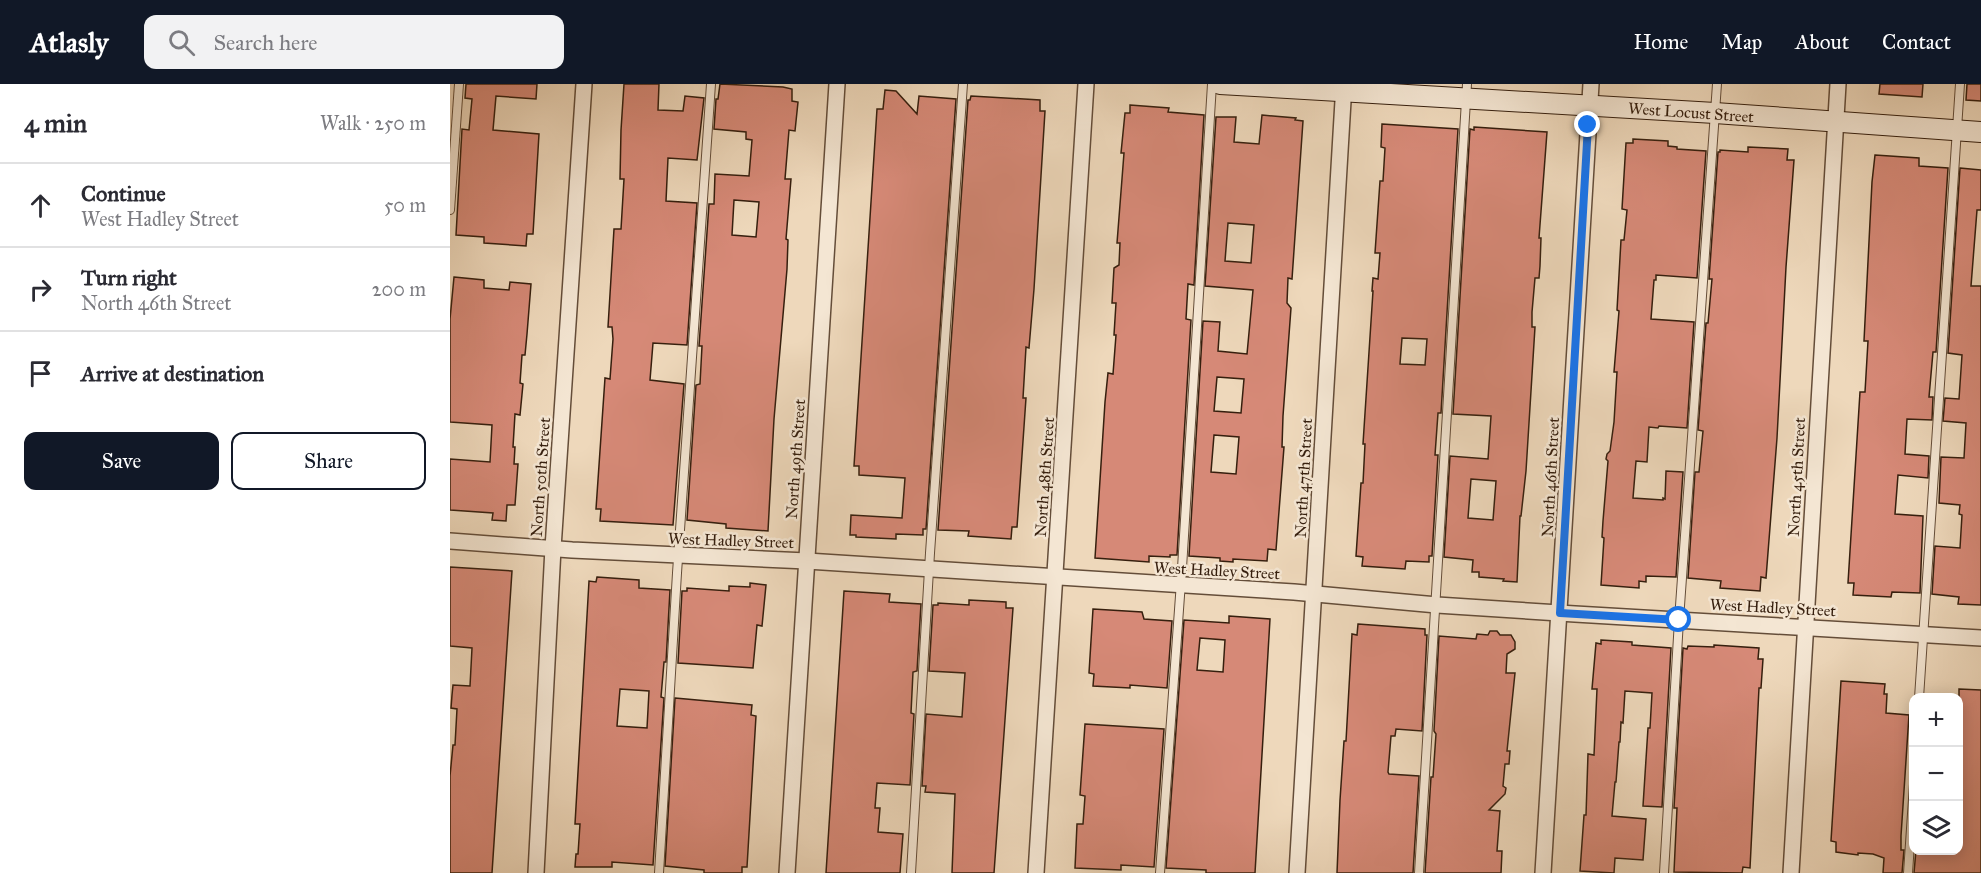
<!DOCTYPE html>
<meta charset="utf-8">
<style>
body{margin:0;font-family:"IM FELL Great Primer",serif;background:#f2f2f3;color:#2b2b33}
.controls{position:absolute;right:18px;bottom:18px;display:grid;overflow:hidden;border-radius:12px;box-shadow:0 3px 15px #0003}
.controls button{width:54px;height:54px;display:grid;place-items:center;padding:0;border:0;border-bottom:2px solid #e1e1e2;background:#fff;color:#2b2b33;font:30px sans-serif}
.stop{position:absolute;width:18px;height:18px;margin:-14px;border:4px solid #1a73e8;border-radius:50%;background:#fff}
.stop.end{background:#1a73e8;border-color:#fff;box-shadow:0 2px 6px #0008}
.list{margin:0;padding:0;list-style:none}
h2{display:flex;justify-content:space-between;align-items:center;height:78px;margin:0;padding:0 24px;font-size:26px}
h2 small{font-size:20px;font-weight:400;color:#7c7c81}
.list li{display:grid;grid-template-columns:39px 1fr auto;gap:18px;align-items:center;box-sizing:border-box;height:84px;padding:0 24px;border-top:2px solid #e1e1e2}
.list b{display:block;font-size:22px;white-space:nowrap}
.list p{margin:0;font-size:20px;white-space:nowrap;color:#7c7c81}
.list em{font-size:20px;font-style:normal;color:#7c7c81}
.actions{display:flex;gap:12px;padding:18px 24px}
.actions a{flex:1;padding:14px 0;border:2px solid #111827;border-radius:12px;text-align:center;font-size:21px;color:#111827}
.actions .main{background:#111827;color:#fff}
.icon{flex:none;width:33px;height:33px;fill:none;stroke:currentColor;stroke-width:2;stroke-linecap:round;stroke-linejoin:round}
.map{position:relative;flex:none;width:1531px;height:789px;overflow:hidden}
header{display:flex;align-items:center;gap:36px;box-sizing:border-box;height:84px;padding:0 30px;background:#111827;color:#fff}
header strong{font-size:28px}
nav{display:flex;gap:33px;margin-inline-start:auto;font-size:21px}
.search{width:420px;height:54px;background:#f2f2f3;display:flex;align-items:center;gap:15px;box-sizing:border-box;padding:0 21px;border-radius:12px;color:#7c7c81;font-size:22px}
main{display:flex}
aside{flex:1;background:#fff}
.map>svg:first-child{display:block}
.building{fill:#d68977;stroke:#361f0e;stroke-width:1.5;fill-rule:evenodd}
.lines{fill:none;stroke-linecap:round;stroke-linejoin:round}
.lane-casing{stroke:#644d39;stroke-width:10}
.street-casing{stroke:#644d39;stroke-width:18}
.secondary-casing{stroke:#361f0e;stroke-width:22}
.lane{stroke:#f4e6d3;stroke-width:8}
.street{stroke:#f4e6d3;stroke-width:15}
.secondary{stroke:#f4e6d3;stroke-width:20}
.route{stroke:#1a73e8;stroke-width:8}
.labels{text-anchor:middle;stroke-width:5;stroke-linejoin:round;paint-order:stroke}
.street-label{font-size:16px;fill:#361f0e;stroke:#f4e6d3}
</style>
<header>
<strong>Atlasly</strong>
<div class="search"><svg class="icon" aria-label="search" viewBox="0 0 24 24"><circle cx="10" cy="10" r="6"/><path d="M15 15l6 6"/></svg>Search here</div>
<nav><a>Home</a><a>Map</a><a>About</a><a>Contact</a></nav>
</header>
<main>
<aside>
<h2>4 min<small>Walk · 250 m</small></h2>
<ul class="list">
<li><svg class="icon" aria-label="ahead" viewBox="0 0 24 24"><path d="M12 20V5M6 11l6-6 6 6"/></svg><div><b>Continue</b><p>West Hadley Street</p></div><em>50 m</em></li>
<li><svg class="icon" aria-label="right" viewBox="0 0 24 24"><path d="M7 20v-9h11M14 6l5 5-5 5"/></svg><div><b>Turn right</b><p>North 46th Street</p></div><em>200 m</em></li>
<li><svg class="icon" aria-label="arrive" viewBox="0 0 24 24"><path d="M6 21V4h12l-3 4 3 4H6"/></svg><div><b>Arrive at destination</b></div></li>
</ul>
<div class="actions"><a class="main">Save</a><a>Share</a></div>
</aside>
<div class="map">
<svg width="1531" height="789" viewBox="0 0 1531 789">
<rect width="100%" height="100%" fill="#eed8bb"/>
<filter id="stains"><feTurbulence type="fractalNoise" baseFrequency=".00333" numOctaves="4"/><feColorMatrix values="0 0 0 0 .2 0 0 0 0 .09 0 0 0 0 .02 0 0 0 .5 -.17"/></filter>
<radialGradient id="worn" r=".72"><stop offset=".6" stop-color="#630" stop-opacity="0"/><stop offset="1" stop-color="#630" stop-opacity=".3"/></radialGradient>
<g class="building">
<path d="M16 0H87L86 15 46 12 43 46 89 50 83 150H77L76 162 34 159V153L6 151 12 45 19 46 22 15 15 14Z"/>
<path d="M174 0H209L208 26 233 27 235 12 254 14 247 76 218 74 216 117 247 119 237 261 203 259 200 296 234 300 223 441 150 437 151 425H146L155 294 160 295 163 255 162 243H158L164 145H171L174 95H170L171 46Z"/>
<path d="M270 0 333 3 342 5V17L348 18 345 47 339 46 335 95H341L336 155 338 156 337 185 324 335 318 447 276 444V440L237 436 246 301 250 300 252 262H249L259 120H264L265 90 299 92 302 56 296 55V48L264 45 266 15H268ZM284 116 309 118 306 153 282 151Z"/>
<path d="M1430 0H1473L1472 13 1429 10Z"/>
<path d="M1517 0H1531V17L1516 16Z"/>
<path d="M435 6 446 7 467 30 469 12 506 15 476 445H473V451L446 450V455L406 453V451H400L401 431 452 434 455 394 409 391V382H404L427 25H433Z"/>
<path d="M521 12 590 16V27H595L584 205 579 264 576 263 573 314H576L567 443H562L561 455 518 452 519 447 488 446 518 16H520Z"/>
<path d="M680 21 719 24 718 28 754 31 744 201 738 200 736 235 741 236 727 471H720V473L699 472V478L645 474 655 318 658 289 663 290 666 251H664L666 219H662L664 184 669 181 670 159H667L674 69H671L675 29H680Z"/>
<path d="M812 31 846 34 845 36 853 37 842 195 838 194 837 219 841 224 833 332 832 363H834L826 466 818 465 817 477 783 475V478L770 477V474L739 472 753 237 770 238 768 267 797 270 803 206 755 202 766 33H786L784 58 809 60ZM778 139 804 141 801 179 775 177ZM767 293 794 295 791 329 764 327ZM764 351 789 353 786 390 761 388Z"/>
<path d="M932 40 1008 45 991 329H988L985 371H988L982 472H979V478L956 477 955 485 912 482 913 473 906 472 911 399H913L915 360H913L923 207H922L923 194 928 195 930 169H925L930 97H933L935 64 931 63ZM952 254 977 255 975 281 950 280Z"/>
<path d="M1024 43 1097 48 1089 154H1091L1090 182 1089 194H1085L1082 228V243H1085L1076 387 1071 432H1070L1067 498 1053 497 1054 495 1029 493V488H1022L1023 476 994 473 1000 372 1038 375 1041 332 1003 330 1020 45 1024 46ZM1021 395 1046 397 1043 436 1018 434Z"/>
<path d="M1183 55 1218 57V62L1227 63V65L1256 67 1247 194 1206 191V196H1204L1201 235 1244 238 1237 344 1209 342 1208 344 1199 343 1197 378 1186 377 1183 414 1213 416V414L1215 415 1216 387 1233 388 1226 493 1196 492V498L1189 497V504L1151 501 1154 454 1152 453 1153 437 1158 377 1156 375 1157 370 1160 367 1164 338 1167 288H1164L1169 227 1167 226 1171 156H1174L1177 126 1172 125 1175 75 1176 59H1183Z"/>
<path d="M1298 63 1338 65 1337 76H1344L1336 183 1327 354 1316 494 1311 493 1310 507 1270 504 1271 497 1238 494 1245 388H1249L1253 347 1248 346 1256 239H1258L1262 195H1259L1268 68H1270V66L1298 68Z"/>
<path d="M1425 71 1469 74V82L1498 84 1486 268H1483L1479 313H1483L1482 336 1457 335 1455 370 1479 372 1478 394 1448 391 1445 430 1473 432 1470 509 1442 508 1441 513 1403 511 1404 499H1398L1410 308H1415L1418 257H1414L1422 98Z"/>
<path d="M1510 84 1531 86V126H1527L1521 202H1531V521L1508 520 1509 513 1482 510 1485 462 1510 464 1512 431 1509 430 1510 421 1489 419 1491 373 1514 374 1516 339 1493 337 1495 314 1509 315 1512 271 1498 269Z"/>
<path d="M4 193 34 196V204L59 206 60 198 81 200 77 250 75 271H72L70 299 73 300 70 331 65 330 63 363H65L64 380H68L65 421H57L56 437 42 436 43 429 0 426V375L40 378 42 341 0 338V235Z"/>
<path d="M0 483 62 487 42 789H0V692L3 661H5L7 625 1 624 2 611 3 601 20 602 22 564 0 562Z"/>
<path d="M147 493 189 496V504L220 506 216 578H214L211 613 214 614 203 781 162 778V783H125L126 770H128L130 740H125L139 497 146 498ZM170 605 199 607 197 644 167 642Z"/>
<path d="M300 499 316 501 312 542 307 541 303 584 228 579 232 507H237V504L279 507V502L300 503Z"/>
<path d="M394 507 440 510 439 518 471 520 467 587 463 588 461 629 464 630 460 701 427 699 425 724H430L428 748 453 750 450 789H376Z"/>
<path d="M519 516 556 518V524H563L544 789H502L505 710 475 708 476 702H472L476 630 512 633 515 589 479 587 483 521H488V519L519 521Z"/>
<path d="M643 525 692 528 694 535 722 537 717 604 680 601V604L643 602 644 590 639 589Z"/>
<path d="M779 532 820 535 805 789H756V786L716 784 734 536 779 539ZM750 554 775 556 773 588 747 586Z"/>
<path d="M908 540 975 545V551H977L972 647 946 645 945 652H941L938 688 939 690 969 692 963 789H887L890 716 894 657H896L902 550 907 551Z"/>
<path d="M1040 547H1047L1050 551H1061L1065 558V565L1057 570 1056 589H1065L1057 667H1060L1059 680H1055L1053 702 1056 704 1055 710 1039 726 1050 727 1047 767H1052L1051 789H975L981 693H983L986 650 984 647 989 552 1026 555 1027 550 1038 551Z"/>
<path d="M1151 556 1182 558V561L1221 564 1212 723 1193 722 1198 644H1200L1202 609 1175 607 1173 639 1171 638 1170 658H1169L1166 698H1165L1162 732 1196 735 1193 776 1165 774 1164 789 1130 787 1134 731H1136L1138 670 1144 671 1147 605H1142L1146 559 1151 560Z"/>
<path d="M1264 561 1309 564 1308 575H1313L1311 604H1309L1300 784 1293 783 1292 789 1224 788 1227 724H1224L1233 564 1237 565 1238 562 1264 563Z"/>
<path d="M1391 597 1435 600 1434 610H1437L1436 629 1459 631 1451 752V766H1454L1452 789H1433L1434 774 1423 770 1408 769V771L1386 768V758L1381 757Z"/>
<path d="M1509 605 1531 606V789H1464L1466 766H1509Z"/>
<path d="M225 614 302 621 301 631 306 632 303 682 297 783H292V789H254V786L215 782Z"/>
<path d="M635 640 714 645 704 783 671 781V786L625 784 627 740H633L635 712 630 711Z"/>
</g>
<g class="lines">
<defs>
<g id="lane">
<path d="M0 126 9 0"/>
<path d="M1469 614 1510 0"/>
<path d="M209 789 227 489 261 0"/>
<path d="M461 789 480 469 513 0"/>
<path d="M710 789 732 484 762 0"/>
<path d="M969 789 1017 0"/>
<path d="M1214 789 1229 536 1267 0"/>
<path d="M1458 789 1464 700"/>
</g>
<g id="street">
<path d="M0 457 122 466 357 477 844 508 987 521 1125 530 1531 554"/>
<path d="M86 789 103 464 134 0"/>
<path d="M337 789 387 0"/>
<path d="M586 789 636 0"/>
<path d="M847 789 894 0"/>
<path d="M1093 789 1141 0"/>
<path d="M1341 789 1388 0"/>
</g>
<path id="secondary" d="M770 0 1265 29 1531 48"/>
</defs>
<use href="#lane" class="lane-casing"/>
<use href="#street" class="street-casing"/>
<use href="#secondary" class="secondary-casing"/>
<use href="#lane" class="lane"/>
<use href="#street" class="street"/>
<use href="#secondary" class="secondary"/>
</g>
<g class="lines">
<path class="route" d="M1138 41 1110 529 1229 536"/>
</g>
<g class="labels">
<g class="street-label">
<text transform="translate(1241 28) rotate(4)" y="6">West Locust Street</text>
<text transform="translate(345 375) rotate(-86)" y="6">North 49th Street</text>
<text transform="translate(90 393) rotate(-86)" y="6">North 50th Street</text>
<text transform="translate(594 393) rotate(-86)" y="6">North 48th Street</text>
<text transform="translate(1100 393) rotate(-87)" y="6">North 46th Street</text>
<text transform="translate(1346 393) rotate(-87)" y="6">North 45th Street</text>
<text transform="translate(853 394) rotate(-87)" y="6">North 47th Street</text>
<text transform="translate(281 456) rotate(2)" y="6">West Hadley Street</text>
<text transform="translate(767 486) rotate(3)" y="6">West Hadley Street</text>
<text transform="translate(1323 523) rotate(3)" y="6">West Hadley Street</text>
</g>
</g>
<rect width="100%" height="100%" filter="url(#stains)"/>
<rect width="100%" height="100%" fill="url(#worn)"/>
</svg>
<div class="controls">
<button>+</button>
<button>−</button>
<button><svg class="icon" aria-label="layers" viewBox="0 0 24 24"><path d="M12 4l9 5-9 5-9-5zM3 14l9 5 9-5"/></svg></button>
</div>
<div class="stop" style="left:1229px;top:536px"></div>
<div class="stop end" style="left:1138px;top:41px"></div>
</div>
</main>
